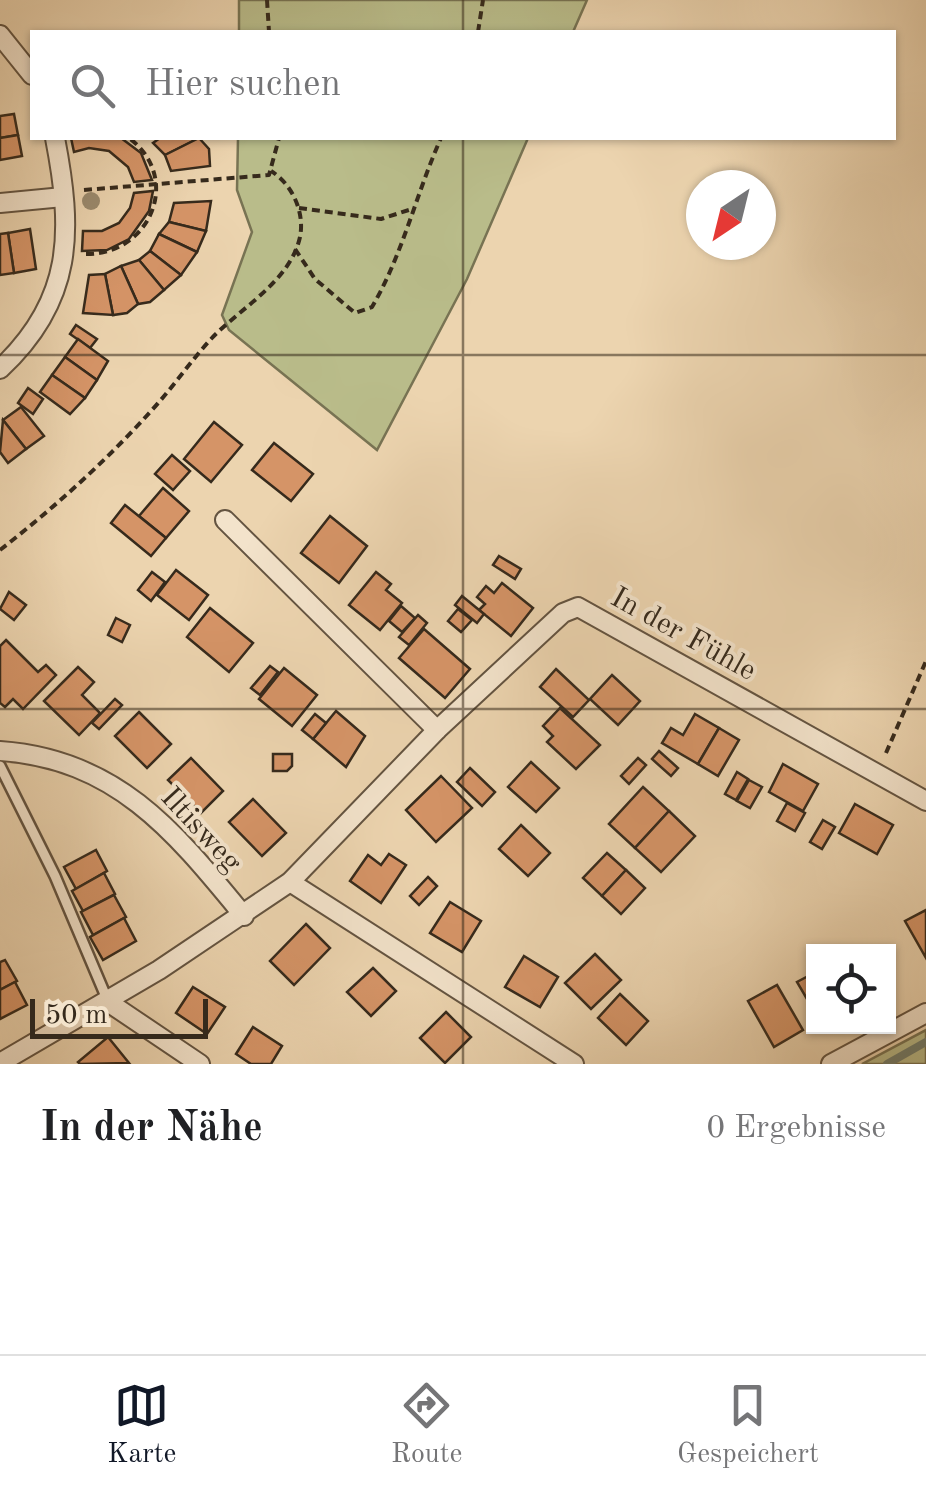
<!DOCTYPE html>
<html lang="de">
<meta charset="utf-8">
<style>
body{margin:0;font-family:"Old Standard TT",serif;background:#f2f2f2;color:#202124}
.controls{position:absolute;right:30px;bottom:30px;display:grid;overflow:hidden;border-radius:0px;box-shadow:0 2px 8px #0004}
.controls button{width:90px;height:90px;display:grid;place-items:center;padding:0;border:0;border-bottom:2px solid #e0e0e0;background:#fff;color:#202124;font:50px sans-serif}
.compass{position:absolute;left:686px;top:170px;width:90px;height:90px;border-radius:50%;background:#fff;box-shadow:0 2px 8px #0004;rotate:215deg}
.scale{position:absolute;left:30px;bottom:25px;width:178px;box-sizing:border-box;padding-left:10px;border:5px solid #362a1c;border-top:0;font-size:28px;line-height:35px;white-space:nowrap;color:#362a1c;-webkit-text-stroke:8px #f3e3cb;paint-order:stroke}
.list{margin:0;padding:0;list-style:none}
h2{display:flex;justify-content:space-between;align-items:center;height:130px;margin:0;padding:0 40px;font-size:42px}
h2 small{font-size:32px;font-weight:400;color:#757577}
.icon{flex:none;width:55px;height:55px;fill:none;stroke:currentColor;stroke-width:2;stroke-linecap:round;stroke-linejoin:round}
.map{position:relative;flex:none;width:926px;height:1064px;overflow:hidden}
.search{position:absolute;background:#fff;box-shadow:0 2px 8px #0004;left:30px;right:30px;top:30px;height:110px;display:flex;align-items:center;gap:25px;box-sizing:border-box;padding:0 35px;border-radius:0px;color:#757577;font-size:38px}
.sheet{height:290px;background:#fff}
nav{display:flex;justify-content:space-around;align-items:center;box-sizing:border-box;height:140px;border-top:2px solid #e0e0e0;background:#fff;font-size:28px;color:#757577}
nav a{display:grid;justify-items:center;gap:5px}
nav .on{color:#111827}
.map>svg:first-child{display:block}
.green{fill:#b9bc8a;stroke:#787353;stroke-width:2.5}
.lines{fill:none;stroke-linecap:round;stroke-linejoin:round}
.stream{stroke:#717f6f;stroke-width:8}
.building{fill:#d59467;stroke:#362a1c;stroke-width:2.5}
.service-casing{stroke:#645441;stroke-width:14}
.minor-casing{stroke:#645441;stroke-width:22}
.path{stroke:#362a1c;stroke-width:4;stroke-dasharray:8 5;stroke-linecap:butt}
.service{stroke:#f3e3cb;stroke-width:9}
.minor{stroke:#f3e3cb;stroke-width:18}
.tree{fill:#9a8a6e}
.grid{fill:none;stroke:#362a1c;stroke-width:2.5;stroke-opacity:0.55}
.labels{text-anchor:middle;stroke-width:8;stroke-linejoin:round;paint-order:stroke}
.street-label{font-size:30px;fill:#362a1c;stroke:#f3e3cb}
</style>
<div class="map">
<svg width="926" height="1064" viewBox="0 0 926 1064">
<rect width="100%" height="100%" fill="#ecd4af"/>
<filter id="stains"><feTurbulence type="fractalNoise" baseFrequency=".002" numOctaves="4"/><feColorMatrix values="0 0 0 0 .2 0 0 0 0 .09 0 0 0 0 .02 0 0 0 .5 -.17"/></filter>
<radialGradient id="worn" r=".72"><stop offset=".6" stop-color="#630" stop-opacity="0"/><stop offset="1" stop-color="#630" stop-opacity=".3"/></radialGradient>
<g class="green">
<path d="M239 0H587L573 32H239Z"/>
<path d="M238 138H528L467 279 377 450 229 330 222 315 252 232 237 190Z"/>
<path d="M926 1030V1064H862Z"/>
</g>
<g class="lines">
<path class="stream" d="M887 1064 926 1042"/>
</g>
<g class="building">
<path d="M14 114 18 135 0 138V116Z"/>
<path d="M18 135 22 156 0 160V138Z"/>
<path d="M71 138H121L141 153 152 180 134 182 128 167 109 151 89 148 74 152Z"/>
<path d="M160 138H199L165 155 153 143Z"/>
<path d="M199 138 209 149 210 166 171 171 165 155Z"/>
<path d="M153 191 149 211 129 239 107 250 82 251 83 231H102L119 223 130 208 134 193Z"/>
<path d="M211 201 206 231 169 222 174 203Z"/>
<path d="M169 222 206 231 197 252 159 234Z"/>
<path d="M30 229 36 269 14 273 8 233Z"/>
<path d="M8 233 14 273 0 275V234Z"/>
<path d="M159 234 197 252 181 275 150 251Z"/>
<path d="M150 251 181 275 164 290 139 260Z"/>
<path d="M139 260 164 290 150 302 138 304 121 266Z"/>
<path d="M121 266 138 304 127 313 113 315 105 274Z"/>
<path d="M105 274 113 315 83 313 89 275Z"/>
<path d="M76 325 97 339 90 348 70 334Z"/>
<path d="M78 339 108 361 97 380 65 357Z"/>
<path d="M65 357 97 380 85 398 52 375Z"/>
<path d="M52 375 85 398 70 414 40 392Z"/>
<path d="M28 388 43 399 33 414 18 403Z"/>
<path d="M21 407 44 436 26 449 3 420Z"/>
<path d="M3 420 26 449 8 463 0 452Z"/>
<path d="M214 422 242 445 211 482 184 459Z"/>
<path d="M274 443 313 474 291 501 252 470Z"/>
<path d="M172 455 190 471 173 490 155 474Z"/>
<path d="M163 488 189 511 166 538 139 516Z"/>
<path d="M125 505 166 538 151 556 111 523Z"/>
<path d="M330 516 367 546 339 583 301 553Z"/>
<path d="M499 556 521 569 515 579 493 565Z"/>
<path d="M176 570 208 595 189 620 157 595Z"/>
<path d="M152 572 165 582 151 601 138 590Z"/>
<path d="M376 572 391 584 386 590 402 603 380 630 349 605Z"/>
<path d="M502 583 533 608 511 636 479 610 485 604 477 597 486 586 494 593Z"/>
<path d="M9 592 26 605 14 620 0 609Z"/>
<path d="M462 596 484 614 477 623 455 605Z"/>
<path d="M401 606 415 618 402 632 389 621Z"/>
<path d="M210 608 253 643 229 672 187 637Z"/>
<path d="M458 609 472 620 461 632 448 621Z"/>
<path d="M418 615 427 623 409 645 399 637Z"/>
<path d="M116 618 130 625 122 642 108 635Z"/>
<path d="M424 629 470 669 445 698 399 658Z"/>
<path d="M6 640 38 672 46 665 56 675 23 709 13 699 5 707 0 703V646Z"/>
<path d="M270 666 278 672 260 695 251 688Z"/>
<path d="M78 667 94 682 82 695 100 713 79 735 44 701Z"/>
<path d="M284 668 317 695 292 726 259 699Z"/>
<path d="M556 669 589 700 573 717 540 687Z"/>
<path d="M612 675 640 701 618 725 590 699Z"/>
<path d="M115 699 122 705 99 729 92 723Z"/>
<path d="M560 708 600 745 576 769 547 742 553 736 543 726Z"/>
<path d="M336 711 365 736 346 767 313 739Z"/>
<path d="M139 712 171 744 147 768 115 736Z"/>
<path d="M315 714 326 723 313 739 302 730Z"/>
<path d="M695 714 719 728 698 764 662 743 671 728 683 735Z"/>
<path d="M719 728 739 740 718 776 698 764Z"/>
<path d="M659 751 678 768 671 776 652 759Z"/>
<path d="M273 754H292V766L287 771H273Z"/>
<path d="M191 758 223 791 201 813 168 780Z"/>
<path d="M638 758 646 765 629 784 621 776Z"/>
<path d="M531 762 559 788 536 812 508 787Z"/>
<path d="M783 764 818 784 803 811 769 792Z"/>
<path d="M470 768 495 792 482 806 457 782Z"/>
<path d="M737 772 748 779 736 800 725 794Z"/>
<path d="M441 776 472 808 436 842 406 810Z"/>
<path d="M749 780 762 787 750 808 737 801Z"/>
<path d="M643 787 669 811 635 848 609 824Z"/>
<path d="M253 799 286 833 262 856 229 822Z"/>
<path d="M787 803 805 813 795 831 777 821Z"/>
<path d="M855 804 893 825 877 854 839 833Z"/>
<path d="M669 811 695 836 661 872 635 848Z"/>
<path d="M823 820 835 827 822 849 810 842Z"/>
<path d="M521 825 550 853 528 876 499 849Z"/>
<path d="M96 850 107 871 76 889 64 867Z"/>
<path d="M607 853 626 870 602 896 583 878Z"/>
<path d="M389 854 406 865 381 903 350 881 368 855 381 865Z"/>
<path d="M626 870 645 888 621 914 602 896Z"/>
<path d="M104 873 115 894 83 911 72 891Z"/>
<path d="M428 877 437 886 419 905 410 896Z"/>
<path d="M114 895 126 917 93 935 81 912Z"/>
<path d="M450 902 481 921 462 952 430 933Z"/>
<path d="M926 910V958L905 921Z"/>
<path d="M124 918 136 941 103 960 90 937Z"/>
<path d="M306 924 330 948 294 985 270 961Z"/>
<path d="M595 954 621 980 591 1009 565 983Z"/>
<path d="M524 956 558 977 540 1007 505 987Z"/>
<path d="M5 960 17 981 0 990V962Z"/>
<path d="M373 968 396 991 371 1016 347 992Z"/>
<path d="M814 973V1011L797 982Z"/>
<path d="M15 982 27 1005 0 1019V990Z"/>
<path d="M777 985 803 1030 774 1047 748 1001Z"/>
<path d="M193 987 225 1007 207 1034 176 1013Z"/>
<path d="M620 994 648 1021 626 1045 598 1018Z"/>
<path d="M446 1012 471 1037 445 1063 420 1038Z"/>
<path d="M253 1027 282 1046 271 1064H251L236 1054Z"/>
<path d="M108 1037 129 1063 80 1064 78 1062Z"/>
</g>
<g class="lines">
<defs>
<path id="service" d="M0 766 55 876 107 999"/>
<g id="minor">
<path d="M0 35 32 75"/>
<path d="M0 203 63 197"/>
<path d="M0 369C74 300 73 231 55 138"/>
<path d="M437 730 563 613 578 607 926 801"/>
<path d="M0 751C117 759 175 832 244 916"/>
<path d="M290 882 574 1064"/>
<path d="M108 1002 200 1064"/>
<path d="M0 1063 159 970 290 882 437 730 225 520"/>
<path d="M831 1064 926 1013"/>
</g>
</defs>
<use href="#service" class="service-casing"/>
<use href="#minor" class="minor-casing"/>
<g class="path">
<path d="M267 0 269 32"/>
<path d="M478 32 483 0"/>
<path d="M84 190 269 175 279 138"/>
<path d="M299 208 381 219 412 209"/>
<path d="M295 249 315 279 355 313 372 307C403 254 416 194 441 138"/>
<path d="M86 254C150 255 183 178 129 138"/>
<path d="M0 550C54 508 106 461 152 410 173 387 190 362 211 339 240 308 290 282 300 237 305 212 292 184 271 171"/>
<path d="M886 753 926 661"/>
</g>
<use href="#service" class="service"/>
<use href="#minor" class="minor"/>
</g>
<circle class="tree" cx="91" cy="201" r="9"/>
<path class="grid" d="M463 0V32M463 138V1064M0 355H926M0 709H926"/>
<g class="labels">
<g class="street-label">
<text transform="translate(684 633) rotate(29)" y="10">In der Fühle</text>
<text transform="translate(202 829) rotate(47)" y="10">Iltisweg</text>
</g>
</g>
<rect width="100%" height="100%" filter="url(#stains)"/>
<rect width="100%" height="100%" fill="url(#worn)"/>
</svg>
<div class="controls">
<button><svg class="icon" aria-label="locate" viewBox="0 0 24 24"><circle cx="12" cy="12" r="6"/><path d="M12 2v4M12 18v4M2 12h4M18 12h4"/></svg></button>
</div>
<svg class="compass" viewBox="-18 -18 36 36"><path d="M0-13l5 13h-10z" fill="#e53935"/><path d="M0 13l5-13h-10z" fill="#757577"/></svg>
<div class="scale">50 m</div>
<div class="search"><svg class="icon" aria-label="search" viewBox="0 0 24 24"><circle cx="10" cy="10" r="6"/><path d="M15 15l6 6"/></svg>Hier suchen</div>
</div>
<section class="sheet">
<h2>In der Nähe<small>0 Ergebnisse</small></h2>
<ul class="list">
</ul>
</section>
<nav>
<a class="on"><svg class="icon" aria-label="map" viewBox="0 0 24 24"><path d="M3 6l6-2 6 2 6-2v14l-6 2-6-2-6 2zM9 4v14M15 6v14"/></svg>Karte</a>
<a><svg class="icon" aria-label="directions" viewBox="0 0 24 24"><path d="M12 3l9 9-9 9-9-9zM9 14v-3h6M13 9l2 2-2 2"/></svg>Route</a>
<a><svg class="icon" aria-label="saved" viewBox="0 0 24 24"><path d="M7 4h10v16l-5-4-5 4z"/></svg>Gespeichert</a>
</nav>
